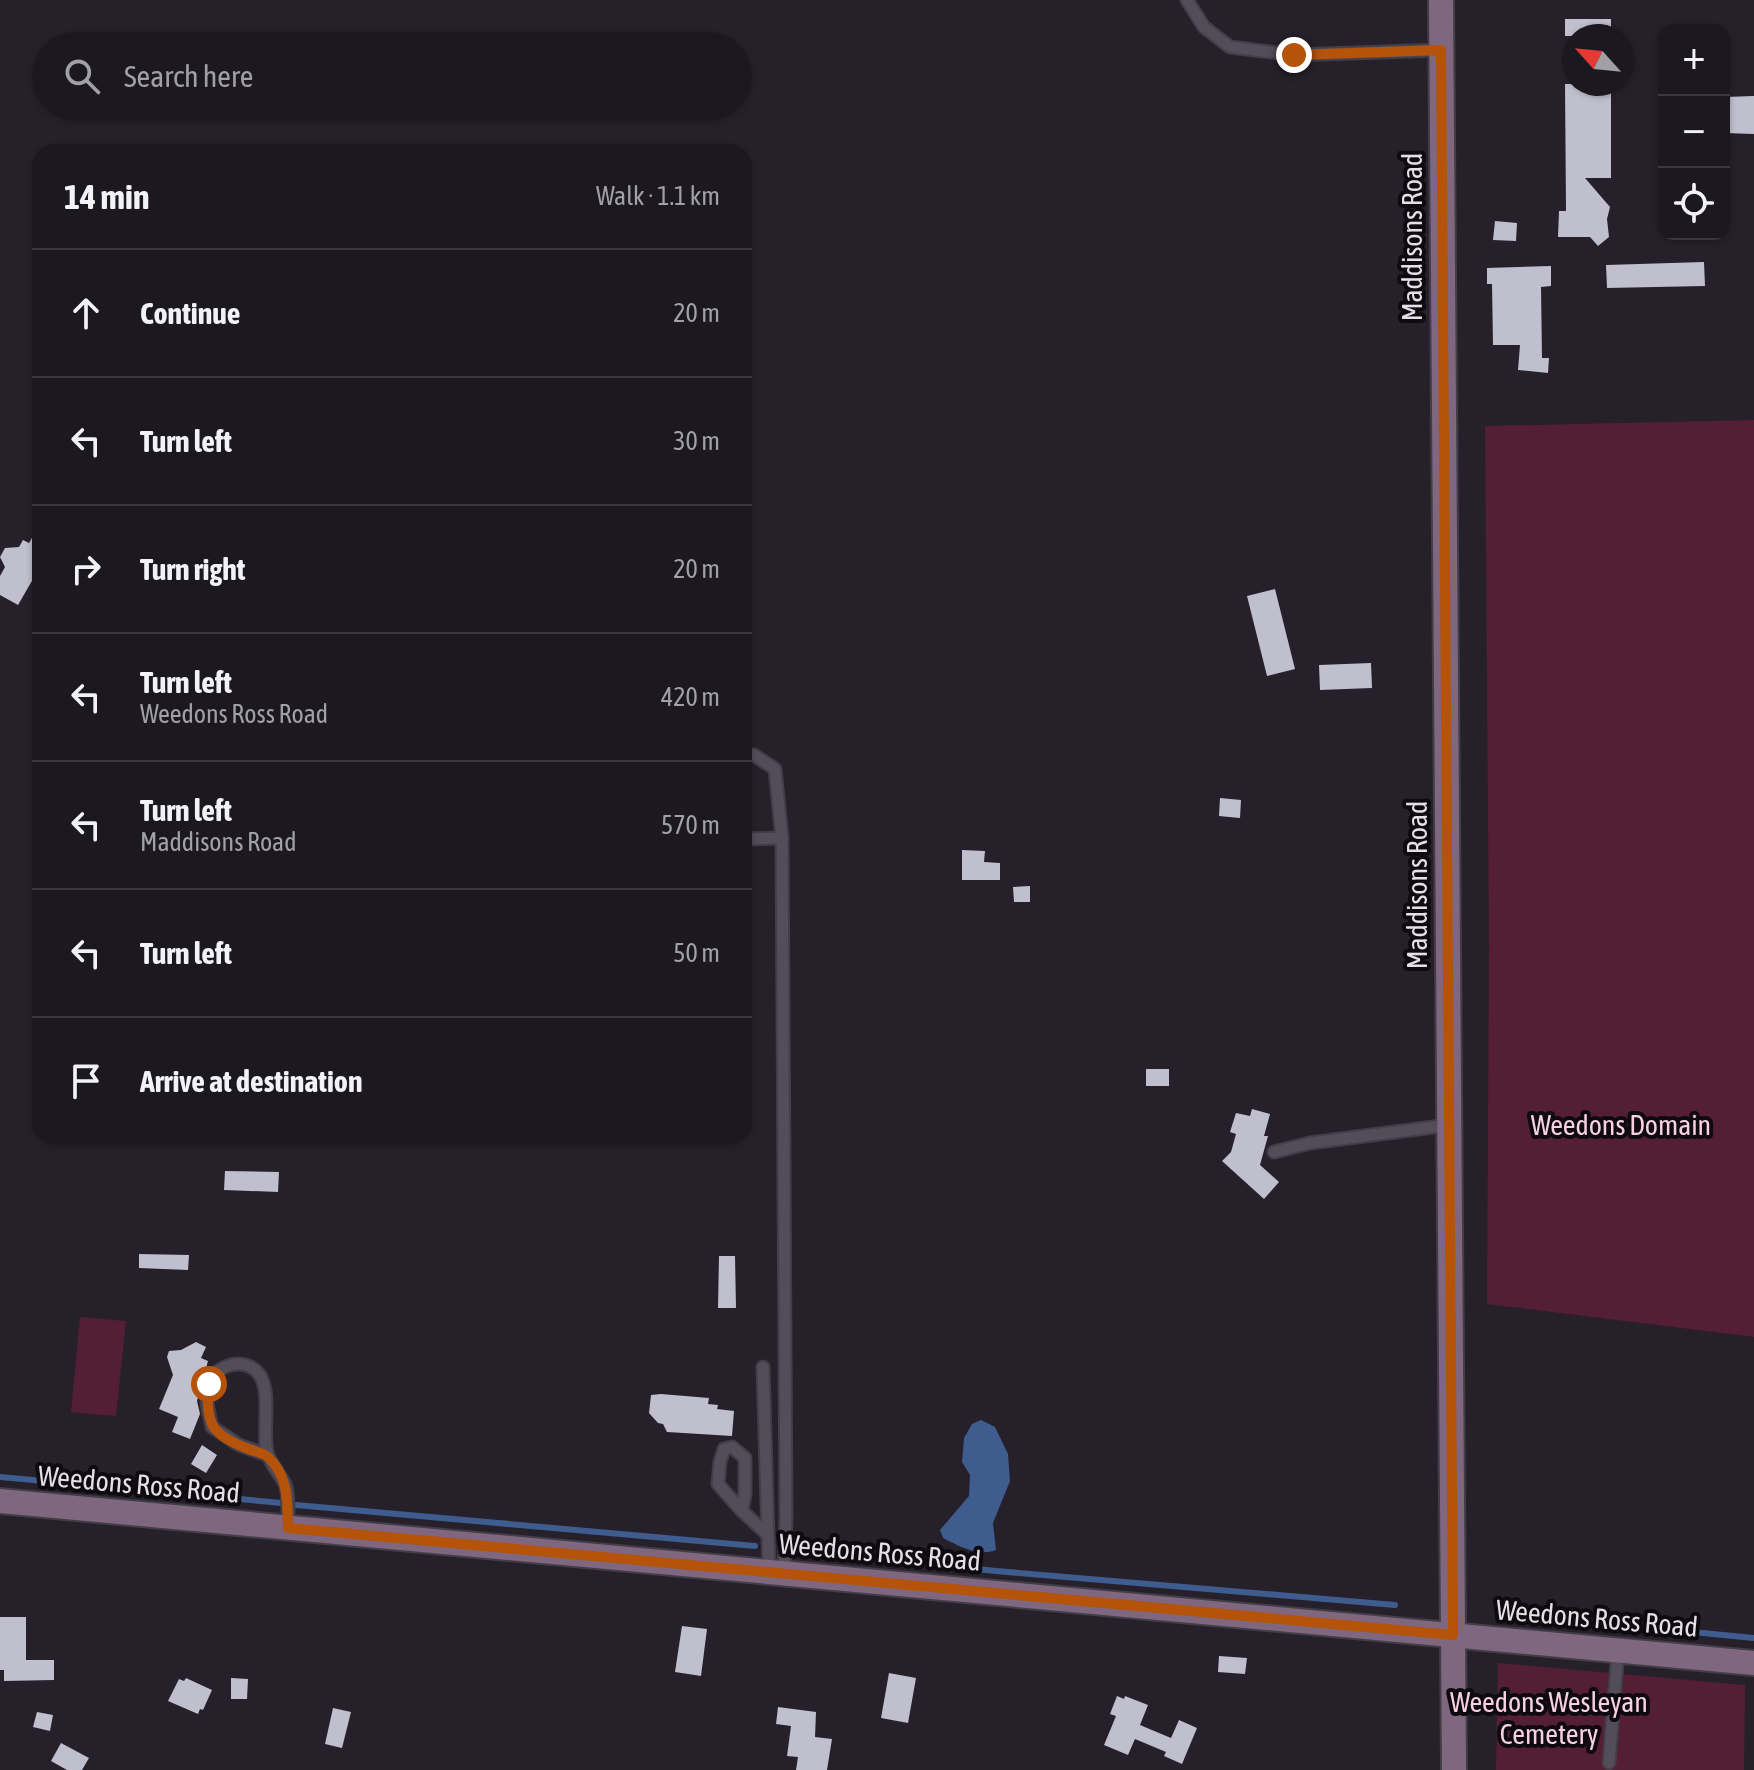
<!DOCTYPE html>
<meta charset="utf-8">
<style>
body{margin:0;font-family:"Asap Condensed",sans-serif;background:#252129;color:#f1f3f6}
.controls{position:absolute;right:24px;top:24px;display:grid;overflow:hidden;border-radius:16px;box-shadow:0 2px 6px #0004}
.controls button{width:72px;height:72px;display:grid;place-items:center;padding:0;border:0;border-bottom:2px solid #3a373e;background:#1c1820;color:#f1f3f6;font:40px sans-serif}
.compass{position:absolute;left:1562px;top:24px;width:72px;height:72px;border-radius:50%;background:#1c1820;box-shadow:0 2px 6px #0004;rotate:297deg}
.stop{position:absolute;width:24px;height:24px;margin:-18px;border:6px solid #b45309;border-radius:50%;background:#fff}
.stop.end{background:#b45309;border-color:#fff;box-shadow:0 2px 8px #0008}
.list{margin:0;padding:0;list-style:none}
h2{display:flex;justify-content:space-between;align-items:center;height:104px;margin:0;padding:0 32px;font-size:34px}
h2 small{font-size:26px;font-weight:400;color:#a0a0a5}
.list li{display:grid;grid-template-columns:52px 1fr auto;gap:24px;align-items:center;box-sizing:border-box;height:128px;padding:0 32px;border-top:2px solid #3a373e}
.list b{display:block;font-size:30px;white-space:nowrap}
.list p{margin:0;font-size:26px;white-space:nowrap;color:#a0a0a5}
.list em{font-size:26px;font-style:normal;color:#a0a0a5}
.icon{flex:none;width:44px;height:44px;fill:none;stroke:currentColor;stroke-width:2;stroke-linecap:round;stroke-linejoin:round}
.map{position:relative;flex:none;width:1754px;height:1770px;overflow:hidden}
.search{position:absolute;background:#1c1820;box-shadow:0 2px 6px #0004;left:32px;top:32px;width:720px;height:88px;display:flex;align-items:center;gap:20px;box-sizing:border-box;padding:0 28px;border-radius:44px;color:#a0a0a5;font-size:30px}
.panel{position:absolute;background:#1c1820;box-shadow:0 2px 6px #0004;left:32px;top:144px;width:720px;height:1000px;border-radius:24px}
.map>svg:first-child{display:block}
.green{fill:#541e34}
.water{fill:#3f5c8e}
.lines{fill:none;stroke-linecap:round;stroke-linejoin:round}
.stream{stroke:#3f5c8e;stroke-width:6}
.building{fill:#bfbfce}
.lane-casing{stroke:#423d46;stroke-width:15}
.secondary-casing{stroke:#423d46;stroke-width:28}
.lane{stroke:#534d59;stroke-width:11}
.secondary{stroke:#7e677f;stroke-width:24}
.route{stroke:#b45309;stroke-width:10}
.labels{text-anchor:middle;stroke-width:8;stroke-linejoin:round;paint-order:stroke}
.street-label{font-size:28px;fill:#e2dfe6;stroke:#0e0b10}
.park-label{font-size:28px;fill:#f9d1de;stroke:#0e0b10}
</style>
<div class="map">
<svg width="1754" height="1770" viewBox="0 0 1754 1770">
<rect width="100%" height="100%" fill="#26202b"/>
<g class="green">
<path d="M1754 420V1337L1487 1304 1489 947 1485 426Z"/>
<path d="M80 1317 126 1321 116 1416 71 1412Z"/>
<path d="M1498 1663 1745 1685 1744 1770H1496Z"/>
</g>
<path class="water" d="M981 1420 995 1427 1008 1454 1010 1481 993 1523 996 1550C978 1557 959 1546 943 1538L940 1530 969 1496 970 1475 962 1462 964 1438 972 1424Z"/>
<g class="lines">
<g class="stream">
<path d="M0 1477 282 1503"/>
<path d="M296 1505 755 1546"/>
<path d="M797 1551 996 1571 1395 1605"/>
<path d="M1499 1613 1754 1638"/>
</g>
</g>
<g class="building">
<rect x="1565" y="19" width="46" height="17"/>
<path d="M1565 84H1611V178H1585L1610 207 1607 219 1609 237 1598 246 1590 237H1558L1559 211H1566Z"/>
<path d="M1754 96V134L1724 133V97Z"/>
<path d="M1495 221 1517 223 1516 241 1493 240Z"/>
<path d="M1704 262 1705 286 1607 288 1606 265Z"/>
<path d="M1551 266V286L1541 287 1542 358H1549L1548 373 1518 370 1520 345H1493L1492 284H1487V268Z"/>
<path d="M40 524V567L18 605 0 595V576L5 567 0 557 5 548 19 547 23 540 29 543Z"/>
<path d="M1275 589 1295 669 1267 676 1247 596Z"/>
<path d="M1371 663 1372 688 1320 690 1319 665Z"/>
<path d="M1220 798 1241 800 1240 818 1219 816Z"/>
<path d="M962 850 985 851 984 862 1000 863V880H962Z"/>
<path d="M1030 886V902H1014L1013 887Z"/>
<rect x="1146" y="1069" width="23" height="17"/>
<path d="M1252 1109 1270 1114 1264 1136H1268L1260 1165 1279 1182 1264 1199 1222 1161 1231 1152 1236 1134 1230 1132 1236 1113 1250 1116Z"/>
<path d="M225 1171 279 1172 278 1192 224 1190Z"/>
<path d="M139 1254 189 1255 188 1270 139 1268Z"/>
<path d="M719 1256H735L736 1308H718Z"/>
<path d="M196 1342 206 1347 201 1358 208 1361 197 1401 200 1414 190 1439 172 1432 178 1417 159 1409 173 1375 167 1357 169 1351 181 1350Z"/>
<path d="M661 1394 709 1398 708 1404 718 1405 717 1409 734 1411 732 1436 667 1432 663 1424 658 1423 649 1413 651 1395Z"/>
<path d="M202 1445 217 1455 206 1473 191 1464Z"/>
<path d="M0 1617H26V1660H54V1680L4 1681V1670H0Z"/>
<path d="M682 1626 707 1629 701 1676 675 1672Z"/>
<path d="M1219 1656 1247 1658 1245 1674 1218 1672Z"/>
<path d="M889 1673 916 1678 908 1723 881 1718Z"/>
<path d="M186 1678 212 1690 203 1710 200 1709 198 1714 168 1701 179 1679 184 1681Z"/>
<path d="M231 1678 248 1679 247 1699H231Z"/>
<path d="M1117 1696 1124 1699 1125 1696 1148 1705 1140 1725 1171 1738 1179 1720 1197 1728 1182 1764 1164 1756 1166 1752 1135 1739 1128 1755 1104 1745 1116 1716 1110 1714Z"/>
<path d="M778 1707 816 1712 815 1737 832 1739 827 1770H796L798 1757 787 1756 791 1726 776 1724Z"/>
<path d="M333 1708 351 1712 342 1748 325 1744Z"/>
<path d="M37 1712 53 1715 50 1731 33 1727Z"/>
<path d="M61 1743 89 1758 82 1770H67L51 1761Z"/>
</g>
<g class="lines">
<defs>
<g id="lane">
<path d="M1187 0 1204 27 1230 47 1294 55 1441 50"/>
<path d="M744 754 754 755 775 769 782 838 786 1517 784 1573"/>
<path d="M744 839 782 838"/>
<path d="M1274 1152 1310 1143 1449 1125"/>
<path d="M763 1367 769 1571"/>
<path d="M267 1455 239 1445 212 1427C209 1414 204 1397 209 1384 216 1364 245 1356 259 1374 272 1392 262 1430 267 1452 270 1464 280 1474 285 1484 290 1496 287 1514 288 1527"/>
<path d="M742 1511 745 1494V1458L732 1447 724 1449 720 1462 718 1484 742 1511 767 1534"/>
<path d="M1609 1763 1618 1651"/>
</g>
<g id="secondary">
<path d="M1441 0 1454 1770"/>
<path d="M0 1501 1754 1663"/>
</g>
</defs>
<use href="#lane" class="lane-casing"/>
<use href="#secondary" class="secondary-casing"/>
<use href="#lane" class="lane"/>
<use href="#secondary" class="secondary"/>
</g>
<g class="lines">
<path class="route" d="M209 1384C205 1426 212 1435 251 1450 256 1452 264 1453 268 1457 289 1476 287 1502 288 1528L1453 1635 1441 50 1294 55"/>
</g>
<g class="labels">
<g class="street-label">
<text transform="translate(1412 237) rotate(-90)" y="10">Maddisons Road</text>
<text transform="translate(1417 885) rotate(-90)" y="10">Maddisons Road</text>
<text transform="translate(139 1484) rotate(5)" y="10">Weedons Ross Road</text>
<text transform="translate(880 1552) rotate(5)" y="10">Weedons Ross Road</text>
<text transform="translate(1597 1618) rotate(5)" y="10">Weedons Ross Road</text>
</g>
<g class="park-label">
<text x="1621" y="1135">Weedons Domain</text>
<text x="1549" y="1712">Weedons Wesleyan<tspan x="1549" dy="32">Cemetery</tspan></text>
</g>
</g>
</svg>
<div class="controls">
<button>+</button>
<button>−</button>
<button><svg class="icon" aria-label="locate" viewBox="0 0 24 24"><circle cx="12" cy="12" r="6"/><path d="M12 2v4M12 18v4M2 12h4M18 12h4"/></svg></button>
</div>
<svg class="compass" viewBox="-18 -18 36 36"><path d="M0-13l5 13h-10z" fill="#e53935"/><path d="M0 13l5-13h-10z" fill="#a0a0a5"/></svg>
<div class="stop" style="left:209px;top:1384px"></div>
<div class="stop end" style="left:1294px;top:55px"></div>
<div class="search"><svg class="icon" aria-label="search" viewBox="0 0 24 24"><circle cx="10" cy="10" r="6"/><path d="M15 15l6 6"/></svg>Search here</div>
<section class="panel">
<h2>14 min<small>Walk · 1.1 km</small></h2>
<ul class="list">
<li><svg class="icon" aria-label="ahead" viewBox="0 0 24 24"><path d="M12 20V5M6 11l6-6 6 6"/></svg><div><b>Continue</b></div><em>20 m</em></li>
<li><svg class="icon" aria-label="left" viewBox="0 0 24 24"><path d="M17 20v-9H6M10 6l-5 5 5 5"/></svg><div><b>Turn left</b></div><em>30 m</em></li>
<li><svg class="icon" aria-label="right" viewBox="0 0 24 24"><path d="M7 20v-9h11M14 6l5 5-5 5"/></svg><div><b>Turn right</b></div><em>20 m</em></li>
<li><svg class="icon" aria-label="left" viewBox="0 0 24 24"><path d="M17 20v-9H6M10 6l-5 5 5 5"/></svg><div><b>Turn left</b><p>Weedons Ross Road</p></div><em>420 m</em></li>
<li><svg class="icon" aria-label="left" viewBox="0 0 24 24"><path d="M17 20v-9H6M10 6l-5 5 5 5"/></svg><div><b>Turn left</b><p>Maddisons Road</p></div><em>570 m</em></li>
<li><svg class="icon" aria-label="left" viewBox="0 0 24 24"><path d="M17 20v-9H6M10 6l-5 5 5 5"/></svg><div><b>Turn left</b></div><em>50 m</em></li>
<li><svg class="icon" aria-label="arrive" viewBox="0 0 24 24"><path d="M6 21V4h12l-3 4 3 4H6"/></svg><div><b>Arrive at destination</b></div></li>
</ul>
</section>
</div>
